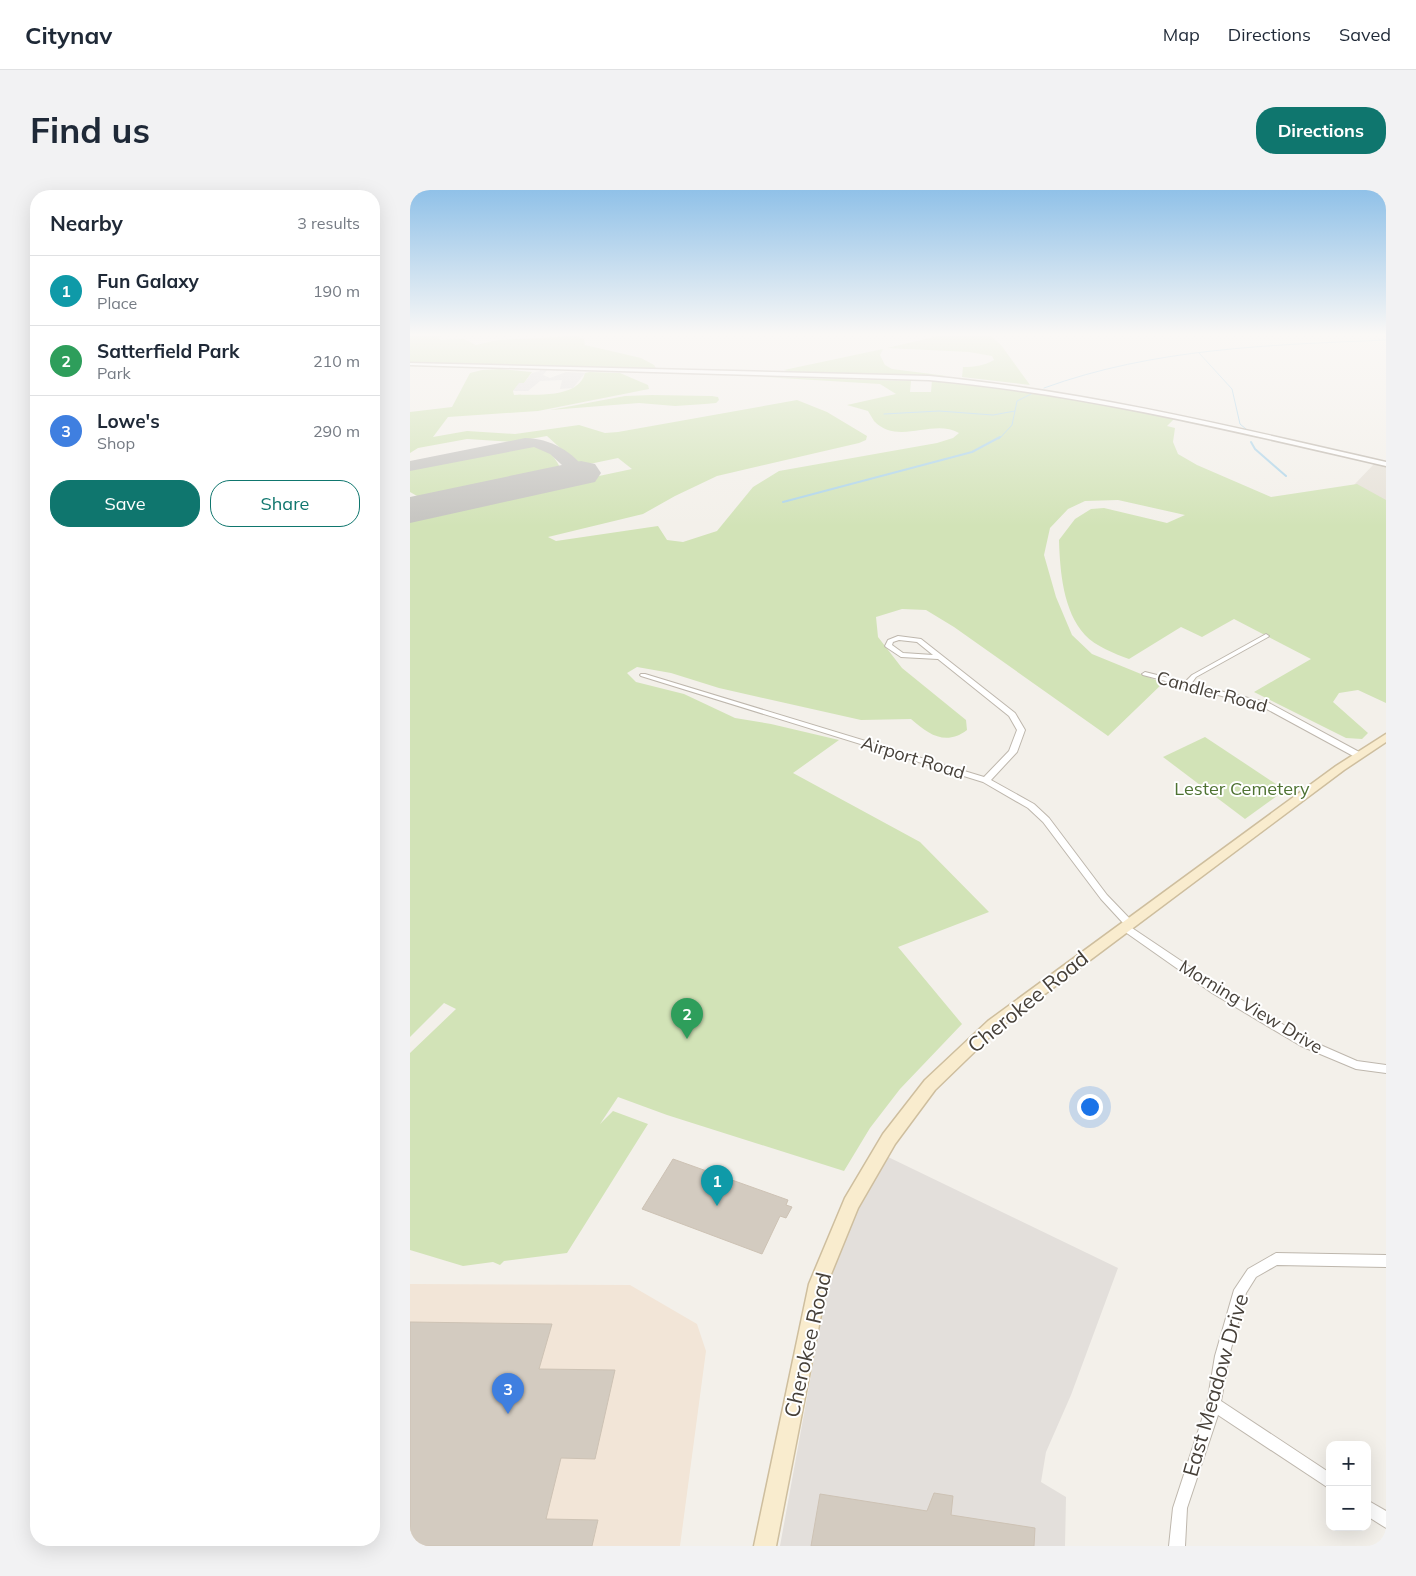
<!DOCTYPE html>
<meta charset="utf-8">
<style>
body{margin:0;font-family:Mulish,sans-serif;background:#f2f2f3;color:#1f2937}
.controls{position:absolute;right:15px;bottom:15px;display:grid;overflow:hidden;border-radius:10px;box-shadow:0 5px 20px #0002}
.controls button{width:45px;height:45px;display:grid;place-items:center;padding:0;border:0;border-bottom:1px solid #e0e1e3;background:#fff;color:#1f2937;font:25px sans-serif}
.you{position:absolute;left:679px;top:916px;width:18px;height:18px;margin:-12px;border:4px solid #fff;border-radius:50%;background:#1a73e8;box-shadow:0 0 0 8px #1a73e833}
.badge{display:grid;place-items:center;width:32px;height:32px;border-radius:50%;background:#0f766e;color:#fff;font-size:16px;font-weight:700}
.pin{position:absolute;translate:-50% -41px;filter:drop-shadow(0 1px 2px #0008)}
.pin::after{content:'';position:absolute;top:26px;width:18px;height:15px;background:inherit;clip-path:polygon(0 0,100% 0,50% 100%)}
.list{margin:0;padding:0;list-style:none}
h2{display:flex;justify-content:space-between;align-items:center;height:65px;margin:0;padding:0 20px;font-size:21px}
h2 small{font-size:16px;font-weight:400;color:#747a83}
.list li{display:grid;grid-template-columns:32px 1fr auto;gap:15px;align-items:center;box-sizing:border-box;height:70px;padding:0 20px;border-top:1px solid #e0e1e3}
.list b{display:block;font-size:19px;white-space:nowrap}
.list p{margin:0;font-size:16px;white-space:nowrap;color:#747a83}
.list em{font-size:16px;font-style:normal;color:#747a83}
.actions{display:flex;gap:10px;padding:15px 20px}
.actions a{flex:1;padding:11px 0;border:1px solid #0f766e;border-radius:20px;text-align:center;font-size:18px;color:#0f766e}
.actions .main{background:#0f766e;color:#fff}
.map{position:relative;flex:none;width:976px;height:1356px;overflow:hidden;border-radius:20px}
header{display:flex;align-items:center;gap:30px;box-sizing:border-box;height:70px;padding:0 25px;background:#fff;border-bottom:1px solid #e0e1e3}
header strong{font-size:24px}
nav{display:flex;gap:28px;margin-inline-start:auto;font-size:18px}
.intro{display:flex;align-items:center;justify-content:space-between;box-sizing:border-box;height:120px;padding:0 30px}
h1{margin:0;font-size:35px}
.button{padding:12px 22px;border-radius:20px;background:#0f766e;color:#fff;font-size:18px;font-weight:700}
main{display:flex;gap:30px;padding:0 30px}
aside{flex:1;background:#fff;border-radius:20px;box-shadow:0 5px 20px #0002}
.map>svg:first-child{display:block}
.residential{fill:#e6e1d8}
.commercial{fill:#f2e5d7}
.industrial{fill:#e3dfdb}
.green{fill:#d2e3b7}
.parking{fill:#e2e0de}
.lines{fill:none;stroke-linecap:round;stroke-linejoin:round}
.stream-far1{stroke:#add4e9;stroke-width:1}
.stream{stroke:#add4e9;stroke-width:2}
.taxiway{fill:#c5c4c0;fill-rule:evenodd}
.runway{fill:#c5c4c0;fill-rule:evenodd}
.building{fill:#d3cbc0;stroke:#cdc2b4}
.minor-casing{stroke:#beb7ad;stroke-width:2}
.tertiary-casing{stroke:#beb7ad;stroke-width:3}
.secondary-casing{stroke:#cebe9e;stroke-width:3}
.minor{fill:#fff;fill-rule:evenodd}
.tertiary{fill:#fff;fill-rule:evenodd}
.secondary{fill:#f9ecce;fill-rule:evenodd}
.labels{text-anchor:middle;stroke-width:4;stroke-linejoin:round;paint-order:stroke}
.street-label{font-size:18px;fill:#464039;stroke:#fff}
.park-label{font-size:18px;fill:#4e7232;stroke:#fff}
.near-street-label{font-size:21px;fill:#464039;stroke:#fff}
</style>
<header>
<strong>Citynav</strong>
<nav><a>Map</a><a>Directions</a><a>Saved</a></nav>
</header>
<div class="intro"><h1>Find us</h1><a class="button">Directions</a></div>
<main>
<aside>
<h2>Nearby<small>3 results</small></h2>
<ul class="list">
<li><span class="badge" style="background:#0f9aa8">1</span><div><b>Fun Galaxy</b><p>Place</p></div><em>190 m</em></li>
<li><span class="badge" style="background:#2e9e5b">2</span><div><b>Satterfield Park</b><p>Park</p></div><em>210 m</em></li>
<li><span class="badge" style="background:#3f7fe0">3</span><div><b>Lowe's</b><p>Shop</p></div><em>290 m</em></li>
</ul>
<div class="actions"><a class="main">Save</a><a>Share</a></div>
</aside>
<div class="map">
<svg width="976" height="1356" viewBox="0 0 976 1356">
<rect width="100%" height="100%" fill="#f3f0ea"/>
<path class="residential" d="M966 272 976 274V313L943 296Z"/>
<path class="commercial" d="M0 1094 220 1095 287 1134 296 1161 270 1356H0Z"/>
<path class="industrial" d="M476 966 708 1078 661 1205 636 1262 631 1292 656 1307 655 1356H370L414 1114 429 1062 459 995Z"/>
<g class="green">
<path d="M0 146H32L29 148 31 150 54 149 66 155 88 150 167 146 174 149 175 155 231 168 244 175 247 180 0 174Z"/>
<path d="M528 146H581L591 155 620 195 552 187 553 177C565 177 573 176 584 170L582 166 559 162 477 158Z"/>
<path d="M473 159 470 165 475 175 482 179 537 186 381 182 374 180Z"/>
<path d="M90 179 122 182 114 193 109 194 103 201 104 205C124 204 169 209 175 183L179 182 210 183 238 195 239 199 128 221 38 227 23 247 57 241 105 244 169 235 195 243 208 242 387 210 417 222 457 246 456 250 449 253 307 286 265 306 233 324 138 347 146 351 248 336 257 350 273 352 307 341 343 297 369 281 527 253 543 248 549 243C523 228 488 256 464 231 462 228 460 224 458 221L437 215 486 204 470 194 354 187 501 191 500 202H521L522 190 667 206 764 229 757 236 765 238 763 252 768 264 787 275 861 307 947 294 976 310V513L948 500 929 503 923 512 958 543 952 549 936 548 844 502 901 469 824 429 792 447 771 437 719 469C705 464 685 456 675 445 653 421 650 381 649 350L665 329 681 319 694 318 757 333 775 325 708 310 675 311 658 319 640 338 634 365 646 407 662 445 682 464 753 493 698 546 544 437 516 420 492 419 466 427 468 447 492 478 556 530 557 540C536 556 519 545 501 529L451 530 309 498 261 483 227 477 217 483 226 492 274 504 325 528 361 534 429 550 383 583 510 652 579 722 488 757 552 834 490 899 460 938 434 981 257 925 208 907 190 934 203 921 238 934 157 1063 94 1071 90 1075 83 1072 53 1076 0 1060V863L46 819 34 813 0 847V326L222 279 208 268 170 276 137 246 102 252 57 249 8 258 0 263V222L42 217 60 183 72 180Z"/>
<path d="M242 205 302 206 308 207 309 210 306 213 295 214 265 216 229 213 140 220 215 206Z"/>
<path d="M122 254C135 255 149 270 151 282L16 311 0 302V278Z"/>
<path d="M795 547 875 600 835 629 753 567Z"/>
</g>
<path class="parking" d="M129 179H138L133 185 140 188 156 182 175 183 163 198 150 199 152 190 130 191 118 201H103L109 193H114L122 183 130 181Z"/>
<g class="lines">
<g class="stream-far1">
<path d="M789 163 822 199 830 234 836 239"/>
<path d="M634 198C744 158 860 155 976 150"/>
<path d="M474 224 529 221 583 225 605 221"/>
<path d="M589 249 602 235 607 211 625 202"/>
</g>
<g class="stream">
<path d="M841 252 845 259 876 286"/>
<path d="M373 312 562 262 590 247"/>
</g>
<g class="taxiway">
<path d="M115 248C140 248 164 262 178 283L176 286H164L140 264 124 257 0 281V271Z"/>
<path d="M0 310C6 311 8 314 12 319L9 323H0Z"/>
</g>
<path class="runway" d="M171 271 185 274 191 283 185 292 0 333V307Z"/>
</g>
<g class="building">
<path d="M263 969 378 1010 376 1015 382 1017 376 1028 370 1026 352 1064 232 1019Z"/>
<path d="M0 1132 142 1134 129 1179 205 1180 185 1269 151 1268 136 1329 188 1330 182 1356H0Z"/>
<path d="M524 1303 543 1306 541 1325 625 1338 624 1356H401L410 1304 517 1321Z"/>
</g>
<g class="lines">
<defs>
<g id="minor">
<path d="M856 444 859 446 858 447 786 487 781 494 859 513 951 563 952 565 951 567H945L853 517 733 485 732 484 735 482 775 492 782 485Z"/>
<path d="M488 446 511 449 605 523 615 540 607 562 581 590 624 614 639 628 697 705 722 731 724 733 719 736 810 797 899 850 947 871 976 875V883L946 879 891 856 802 803 711 739 709 737 711 735 714 734 691 709 633 632 618 618 573 592 231 486 230 485 231 484H235L574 587 599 561 607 540 599 526 528 469 491 467 476 457 475 456 478 450ZM489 450 507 452 523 465 493 463 482 455 483 452Z"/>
<path d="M866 1063 976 1065V1077L867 1075 846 1087 836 1103 819 1166 811 1211 920 1283V1299L808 1225 777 1318 775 1356H759L763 1318 797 1214 805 1166 824 1100 838 1079Z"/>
<path d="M957 1310 976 1321V1338L957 1326Z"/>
</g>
<path id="tertiary" d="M0 173 519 186C674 201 824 237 976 272V276C824 241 674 204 519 190L0 175Z"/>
<path id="secondary" d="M976 544V552L934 580 588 839 525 900 485 954 448 1018 417 1094 366 1356H344L399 1094 435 1008 473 944 515 890 578 831 926 576Z"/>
</defs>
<use href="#minor" class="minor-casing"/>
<use href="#tertiary" class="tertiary-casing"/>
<use href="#secondary" class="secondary-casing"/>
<use href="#minor" class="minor"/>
<use href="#tertiary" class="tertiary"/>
<use href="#secondary" class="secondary"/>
</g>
<linearGradient id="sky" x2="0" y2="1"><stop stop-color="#90c1e8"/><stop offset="0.43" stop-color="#faf8f6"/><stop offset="1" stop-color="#faf8f6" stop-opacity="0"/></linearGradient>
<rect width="976" height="336" fill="url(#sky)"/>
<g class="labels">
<g class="street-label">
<text transform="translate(802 502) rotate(15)" y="6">Candler Road</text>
<text transform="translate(503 568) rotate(17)" y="6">Airport Road</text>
<text transform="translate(841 817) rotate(31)" y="6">Morning View Drive</text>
</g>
<g class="park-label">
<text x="832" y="605">Lester Cemetery</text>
</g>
<g class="near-street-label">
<text transform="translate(618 812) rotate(-39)" y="7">Cherokee Road</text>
<text transform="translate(398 1155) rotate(-77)" y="7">Cherokee Road</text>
<text transform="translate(806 1195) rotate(-74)" y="7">East Meadow Drive</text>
</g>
</g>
</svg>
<div class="controls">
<button>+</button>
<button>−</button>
</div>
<div class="you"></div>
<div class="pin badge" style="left:307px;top:1016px;background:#0f9aa8">1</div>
<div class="pin badge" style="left:277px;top:849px;background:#2e9e5b">2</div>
<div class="pin badge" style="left:98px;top:1224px;background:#3f7fe0">3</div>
</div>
</main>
